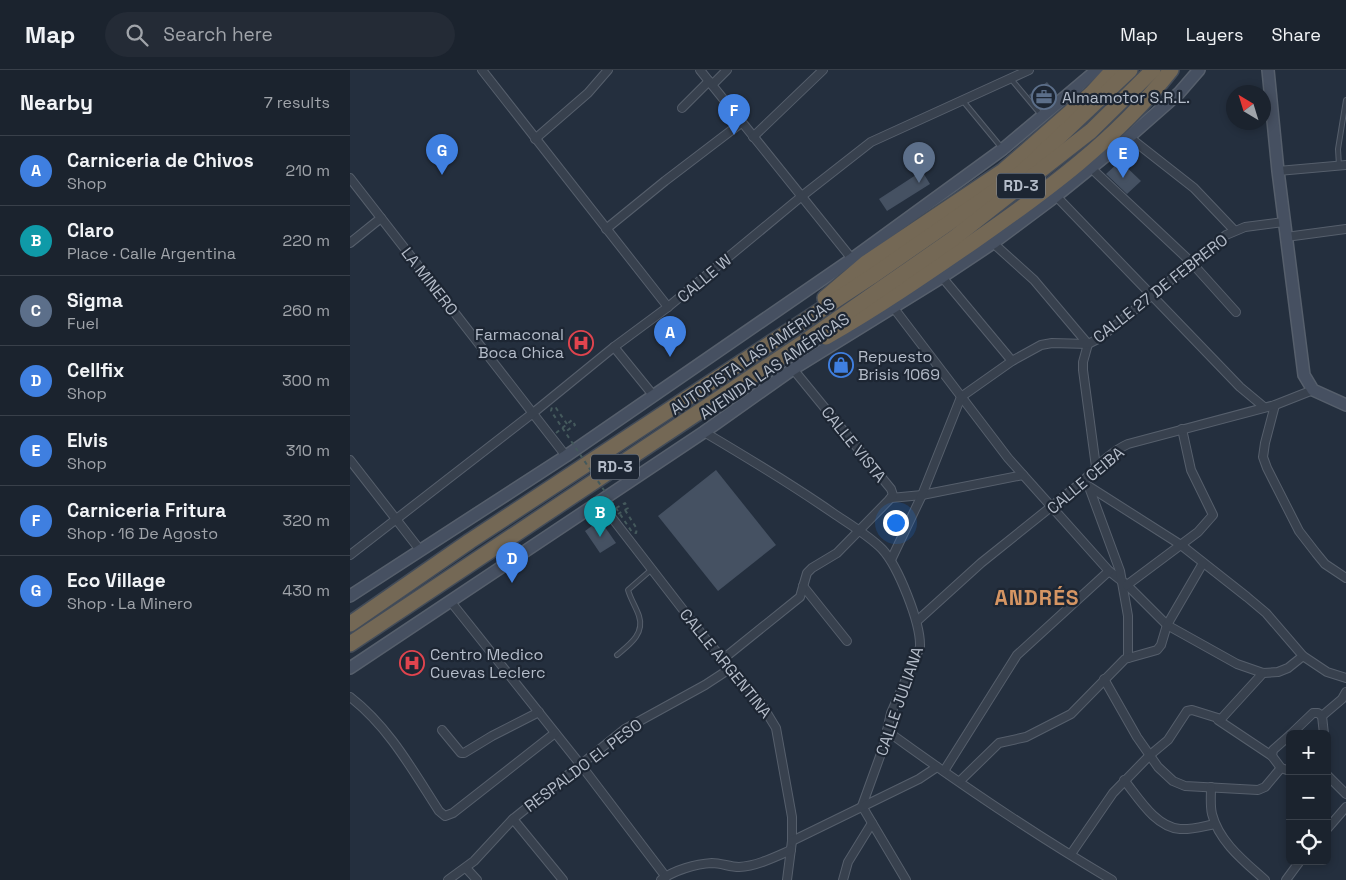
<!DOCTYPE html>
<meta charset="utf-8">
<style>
body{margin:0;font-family:"Space Grotesk",sans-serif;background:#242b36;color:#f1f3f6}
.controls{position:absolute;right:15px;bottom:15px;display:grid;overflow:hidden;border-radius:8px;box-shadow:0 2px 8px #0003}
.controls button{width:45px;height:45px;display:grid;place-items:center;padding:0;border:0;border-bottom:1px solid #39404a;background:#1b232e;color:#f1f3f6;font:25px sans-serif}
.compass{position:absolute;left:876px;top:15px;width:45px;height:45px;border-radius:50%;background:#1b232e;box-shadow:0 2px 8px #0003;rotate:322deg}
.you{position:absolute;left:545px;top:452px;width:18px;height:18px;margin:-12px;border:4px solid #fff;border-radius:50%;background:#1a73e8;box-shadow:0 0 0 8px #1a73e833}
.badge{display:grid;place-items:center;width:32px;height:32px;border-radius:50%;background:#bca0f2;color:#fff;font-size:16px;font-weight:700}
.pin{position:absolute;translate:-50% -41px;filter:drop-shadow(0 1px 2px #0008)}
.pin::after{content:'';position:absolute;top:26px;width:18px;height:15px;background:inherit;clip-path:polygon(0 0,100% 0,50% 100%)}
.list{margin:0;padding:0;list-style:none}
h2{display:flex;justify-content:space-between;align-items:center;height:65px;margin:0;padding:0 20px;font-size:21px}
h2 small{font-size:16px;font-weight:400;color:#a0a4aa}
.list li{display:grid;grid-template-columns:32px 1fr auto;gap:15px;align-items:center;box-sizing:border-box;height:70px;padding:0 20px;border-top:1px solid #39404a}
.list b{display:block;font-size:19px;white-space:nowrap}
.list p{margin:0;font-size:16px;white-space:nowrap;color:#a0a4aa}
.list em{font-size:16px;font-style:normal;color:#a0a4aa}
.icon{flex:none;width:28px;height:28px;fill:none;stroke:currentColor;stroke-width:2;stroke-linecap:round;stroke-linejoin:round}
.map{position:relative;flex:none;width:996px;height:810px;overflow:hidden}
header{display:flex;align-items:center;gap:30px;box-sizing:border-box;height:70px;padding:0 25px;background:#1b232e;border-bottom:1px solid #39404a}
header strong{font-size:24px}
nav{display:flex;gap:28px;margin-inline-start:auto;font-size:18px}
.search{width:350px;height:45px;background:#242b36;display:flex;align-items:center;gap:12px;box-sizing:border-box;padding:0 18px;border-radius:28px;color:#a0a4aa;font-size:19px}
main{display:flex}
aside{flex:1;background:#1b232e}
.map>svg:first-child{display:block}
.building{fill:#455162}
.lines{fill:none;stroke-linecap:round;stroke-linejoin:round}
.lane-casing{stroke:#565f6c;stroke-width:6}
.street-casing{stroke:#565f6c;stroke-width:10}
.secondary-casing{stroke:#565f6c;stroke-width:14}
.highway-casing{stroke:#434c59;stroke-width:18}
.path{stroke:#44595c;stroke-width:2;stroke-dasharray:4 4;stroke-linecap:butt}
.lane{stroke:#38414e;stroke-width:4}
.street{stroke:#38414e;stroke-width:8}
.secondary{stroke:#465061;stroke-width:11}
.highway{stroke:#746855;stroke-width:15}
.path-bridge{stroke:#44595c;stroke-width:2;stroke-dasharray:4 4;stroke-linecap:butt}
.labels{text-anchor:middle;stroke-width:4.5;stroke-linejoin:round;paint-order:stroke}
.shield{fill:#1d2633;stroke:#878f9c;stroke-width:1}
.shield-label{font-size:15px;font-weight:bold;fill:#b4bcc9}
.poi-label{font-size:16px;fill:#b4bcc9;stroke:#1d2633;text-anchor:start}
.street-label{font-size:16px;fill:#b4bcc9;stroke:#1d2633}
.district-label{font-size:21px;font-weight:bold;letter-spacing:1px;fill:#d59563;stroke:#1d2633}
</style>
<header>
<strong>Map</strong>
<div class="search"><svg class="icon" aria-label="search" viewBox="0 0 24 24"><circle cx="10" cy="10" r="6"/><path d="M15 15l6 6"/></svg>Search here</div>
<nav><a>Map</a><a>Layers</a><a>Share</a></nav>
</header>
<main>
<aside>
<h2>Nearby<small>7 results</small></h2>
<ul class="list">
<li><span class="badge" style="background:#3f7fe0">A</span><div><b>Carniceria de Chivos</b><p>Shop</p></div><em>210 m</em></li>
<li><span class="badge" style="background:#0f9aa8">B</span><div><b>Claro</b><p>Place · Calle Argentina</p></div><em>220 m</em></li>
<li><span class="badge" style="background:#5c6f8a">C</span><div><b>Sigma</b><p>Fuel</p></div><em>260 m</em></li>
<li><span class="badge" style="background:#3f7fe0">D</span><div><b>Cellfix</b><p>Shop</p></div><em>300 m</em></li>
<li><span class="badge" style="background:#3f7fe0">E</span><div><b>Elvis</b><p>Shop</p></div><em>310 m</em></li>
<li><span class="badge" style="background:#3f7fe0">F</span><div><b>Carniceria Fritura</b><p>Shop · 16 De Agosto</p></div><em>320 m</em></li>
<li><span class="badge" style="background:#3f7fe0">G</span><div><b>Eco Village</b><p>Shop · La Minero</p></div><em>430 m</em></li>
</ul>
</aside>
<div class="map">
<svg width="996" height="810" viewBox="0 0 996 810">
<rect width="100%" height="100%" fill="#242f3e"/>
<g class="building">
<path d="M697 12 707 24 690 38 679 25Z"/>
<path d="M770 91 791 111 777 124 756 104Z"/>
<path d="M572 101 580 114 537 141 529 129Z"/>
<path d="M366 400 426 475 368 521 308 446Z"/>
<path d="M250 450 266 473 250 483 235 461Z"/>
<path d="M60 581 73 598 63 605 51 588Z"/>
</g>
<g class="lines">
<defs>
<g id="lane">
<path d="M661 9 692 46"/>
<path d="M613 31 651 77"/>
<path d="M989 96 988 79 996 30"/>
<path d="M267 585C279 575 295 564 289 546 286 537 281 530 278 520L302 499"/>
</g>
<g id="street">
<path d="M132 0 318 237"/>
<path d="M350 0 502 189"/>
<path d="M362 15 377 0"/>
<path d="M332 38 359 11"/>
<path d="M403 67 473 0"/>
<path d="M779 67 844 118 884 160"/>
<path d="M185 69 238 23 258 0"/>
<path d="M741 98 841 192 886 242"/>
<path d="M928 101 996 95"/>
<path d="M0 108 216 386"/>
<path d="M706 126 890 317 914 337"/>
<path d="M256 159 315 111 391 53"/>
<path d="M936 167 996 159"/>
<path d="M0 173 31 148"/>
<path d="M643 173 684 210 738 274"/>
<path d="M592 207 662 291"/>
<path d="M543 237 658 388 759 501 777 515 817 555 887 594 913 603 928 602 938 598 953 586"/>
<path d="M738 274 733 292V300L746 397"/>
<path d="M264 277 303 325"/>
<path d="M925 335 915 373 913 387 917 398 949 461 966 483 975 494 996 508"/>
<path d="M354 362C398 388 441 414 483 443 499 454 518 465 532 479 548 496 571 553 570 577L541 643 533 678 512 736 556 810"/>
<path d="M0 390 70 480"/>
<path d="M732 412 831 475 897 527 916 543 953 586 977 602 996 608"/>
<path d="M739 417 770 501 778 546V588"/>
<path d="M541 428 572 425 673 405"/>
<path d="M249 431 358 572 409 630 426 658 442 747V771L437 810"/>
<path d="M0 485 183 343 264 277 318 237 452 126 521 72 679 0"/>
<path d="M541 490 572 425 611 327 662 291 691 275 702 273 738 274 750 268 876 165 895 157 934 152"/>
<path d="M777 515 848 462 863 445 841 400 832 359"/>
<path d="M453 516 497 571"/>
<path d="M101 532 234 699 316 807"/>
<path d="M567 551 631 493 732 412C746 398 760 382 778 374L925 335 963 320"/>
<path d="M373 589 450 527 457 503 462 498 487 483 538 431 543 425 541 419 443 299"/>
<path d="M754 609 787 667 808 697 823 711 835 716 908 720 915 717 931 698"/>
<path d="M0 627C39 657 63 701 89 741L95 746 103 743 205 663"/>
<path d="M972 646 992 629 996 622"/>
<path d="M868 650 922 686 931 698 940 701"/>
<path d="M92 660 111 683H114L142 666 189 642"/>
<path d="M537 661C610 714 685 765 762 810"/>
<path d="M941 664 963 643H968L972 646 974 664"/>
<path d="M922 686 923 680 940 665"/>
<path d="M594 701 667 585 759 501"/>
<path d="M977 705 996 724"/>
<path d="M774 710C788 727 805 757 830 759 841 760 854 756 865 754"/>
<path d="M610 711 649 673 676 667 721 644 775 589 807 580 811 575 817 555 853 493"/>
<path d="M861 717C861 726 860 736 862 744 869 772 895 792 915 810"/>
<path d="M163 749 213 810"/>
<path d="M977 759 996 737"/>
<path d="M442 771 569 709 587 697"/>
<path d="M721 784 763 723 800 685 818 670 837 641 842 640 871 649 913 603"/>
<path d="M116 798 127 810"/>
<path d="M98 810 124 791 163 749 275 659 355 615 381 598"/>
<path d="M311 810C324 800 346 794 362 793 371 793 380 797 389 797 407 796 425 787 441 780"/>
<path d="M493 810 498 792 522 753"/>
<path d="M936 810 950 791"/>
</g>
<g id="secondary">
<path d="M918 0 928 101 954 305 963 320 996 335"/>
<path d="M0 526 216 386 502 189 653 79 747 0"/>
<path d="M0 598 354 362 443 299 592 207 643 173 706 126 779 67 829 23 849 0"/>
</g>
<g id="highway">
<path d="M475 228 516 193 653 101 741 24 763 0"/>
<path d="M476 267C527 238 575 205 623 172 695 122 767 69 821 0"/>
<path d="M0 554 120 471 521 207 671 103 780 0"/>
<path d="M0 574 460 268 604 168 741 61 803 0"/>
</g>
</defs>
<use href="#lane" class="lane-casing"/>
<use href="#street" class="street-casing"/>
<use href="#secondary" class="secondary-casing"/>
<use href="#highway" class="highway-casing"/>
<g class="path">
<path d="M206 363 222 350 225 355 215 362"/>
<path d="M266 438 275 433 278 438 268 444"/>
</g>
<use href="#lane" class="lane"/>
<use href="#street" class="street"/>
<use href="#secondary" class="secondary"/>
<use href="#highway" class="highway"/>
<path class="path-bridge" d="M217 354 206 338 202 337 201 341 282 462 286 463 287 459 275 440"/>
</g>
<defs>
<symbol id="office-ring" viewBox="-11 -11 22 22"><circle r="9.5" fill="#1d2633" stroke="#5c6f8a" stroke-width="1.5"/><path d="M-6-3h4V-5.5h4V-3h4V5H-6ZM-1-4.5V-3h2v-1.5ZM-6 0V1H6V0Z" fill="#5c6f8a"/></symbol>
<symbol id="hospital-ring" viewBox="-11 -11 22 22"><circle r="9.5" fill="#1d2633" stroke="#e0444e" stroke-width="1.5"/><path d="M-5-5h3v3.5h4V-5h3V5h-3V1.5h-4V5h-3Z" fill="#e0444e"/></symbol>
<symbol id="shop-ring" viewBox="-11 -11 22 22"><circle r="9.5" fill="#1d2633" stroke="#3f7fe0" stroke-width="1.5"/><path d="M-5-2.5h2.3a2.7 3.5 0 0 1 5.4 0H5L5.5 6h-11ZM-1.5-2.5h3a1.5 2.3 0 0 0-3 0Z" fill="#3f7fe0"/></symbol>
</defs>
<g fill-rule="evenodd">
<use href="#office-ring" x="680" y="13" width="28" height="28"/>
<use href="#hospital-ring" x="217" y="259" width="28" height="28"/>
<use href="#shop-ring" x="477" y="281" width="28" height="28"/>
<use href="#hospital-ring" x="48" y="579" width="28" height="28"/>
</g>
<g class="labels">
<g class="shield">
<rect x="647" y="103.5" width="48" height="25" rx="4"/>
<rect x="241" y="384.5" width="48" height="25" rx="4"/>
</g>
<g class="shield-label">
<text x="671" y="121">RD-3</text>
<text x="265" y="402">RD-3</text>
</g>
<g class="poi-label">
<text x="712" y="33">Almamotor S.R.L.</text>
<text x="214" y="270" text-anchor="end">Farmaconal<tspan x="214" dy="18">Boca Chica</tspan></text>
<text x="508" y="292">Repuesto<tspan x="508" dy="18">Brisis 1069</tspan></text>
<text x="80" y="590">Centro Medico<tspan x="80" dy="18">Cuevas Leclerc</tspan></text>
</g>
<g class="street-label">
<text transform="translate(354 208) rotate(-40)" y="6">CALLE W</text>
<text transform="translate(80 211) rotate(52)" y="6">LA MINERO</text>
<text transform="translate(810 218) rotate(-38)" y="6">CALLE 27 DE FEBRERO</text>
<text transform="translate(402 286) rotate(-34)" y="6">AUTOPISTA LAS AMÉRICAS</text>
<text transform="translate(424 296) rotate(-34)" y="6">AVENIDA LAS AMÉRICAS</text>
<text transform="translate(504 374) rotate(51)" y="6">CALLE VISTA</text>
<text transform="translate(735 410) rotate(-40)" y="6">CALLE CEIBA</text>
<text transform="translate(376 593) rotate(51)" y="6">CALLE ARGENTINA</text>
<text transform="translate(549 631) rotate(-71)" y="6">CALLE JULIANA</text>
<text transform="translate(233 695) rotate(-37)" y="6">RESPALDO EL PESO</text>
</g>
<g class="district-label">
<text x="687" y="535">ANDRÉS</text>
</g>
</g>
</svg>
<div class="controls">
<button>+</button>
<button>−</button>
<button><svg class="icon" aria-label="locate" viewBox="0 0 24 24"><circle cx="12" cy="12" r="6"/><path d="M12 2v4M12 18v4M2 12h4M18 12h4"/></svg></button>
</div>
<svg class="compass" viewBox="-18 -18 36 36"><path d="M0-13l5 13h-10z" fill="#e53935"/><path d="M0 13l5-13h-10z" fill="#a0a4aa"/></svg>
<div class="you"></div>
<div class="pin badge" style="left:320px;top:287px;background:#3f7fe0">A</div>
<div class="pin badge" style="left:250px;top:467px;background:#0f9aa8">B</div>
<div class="pin badge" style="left:569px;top:113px;background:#5c6f8a">C</div>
<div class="pin badge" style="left:162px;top:513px;background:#3f7fe0">D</div>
<div class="pin badge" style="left:773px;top:108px;background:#3f7fe0">E</div>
<div class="pin badge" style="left:384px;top:65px;background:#3f7fe0">F</div>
<div class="pin badge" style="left:92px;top:105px;background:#3f7fe0">G</div>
</div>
</main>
